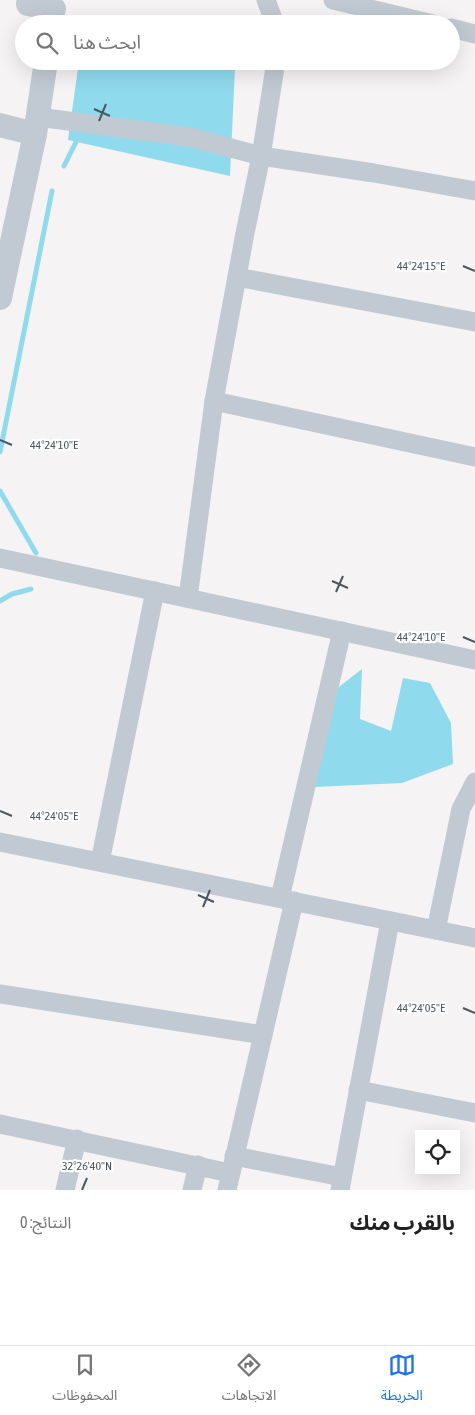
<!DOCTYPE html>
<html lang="ar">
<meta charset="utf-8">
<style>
body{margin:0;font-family:"Asap Condensed","Noto Sans Arabic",sans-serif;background:#f6f6f6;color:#222;direction:rtl}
.controls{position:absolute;right:15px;bottom:15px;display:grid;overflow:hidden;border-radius:0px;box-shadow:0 5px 20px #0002}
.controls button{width:45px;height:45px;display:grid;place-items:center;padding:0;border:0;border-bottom:1px solid #e0e0e0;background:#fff;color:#222;font:25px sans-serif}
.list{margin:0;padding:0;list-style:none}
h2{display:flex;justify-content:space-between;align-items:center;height:65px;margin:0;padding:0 20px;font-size:21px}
h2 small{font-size:16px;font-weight:400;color:#767676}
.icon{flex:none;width:28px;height:28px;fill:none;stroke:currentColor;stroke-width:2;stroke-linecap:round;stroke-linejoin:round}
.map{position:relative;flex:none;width:475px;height:1190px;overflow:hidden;direction:ltr}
.search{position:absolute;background:#fff;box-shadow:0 5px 20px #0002;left:15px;right:15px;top:15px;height:55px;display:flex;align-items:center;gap:12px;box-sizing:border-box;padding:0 18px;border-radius:28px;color:#767676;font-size:19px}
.sheet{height:155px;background:#fff}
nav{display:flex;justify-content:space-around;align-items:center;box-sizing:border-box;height:70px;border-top:1px solid #e0e0e0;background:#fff;font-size:14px;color:#767676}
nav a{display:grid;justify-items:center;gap:2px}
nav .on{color:#1a73e8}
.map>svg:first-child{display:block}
.water{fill:#90daee}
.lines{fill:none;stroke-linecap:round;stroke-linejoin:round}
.stream{stroke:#90daee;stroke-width:5}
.minor{stroke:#c1cad2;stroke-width:19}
.tertiary{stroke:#c1cad2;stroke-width:24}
.ticks{fill:none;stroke:#4a5661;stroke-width:2}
.ticks-label{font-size:12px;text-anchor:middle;fill:#4a5661;stroke:#fff;stroke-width:4.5;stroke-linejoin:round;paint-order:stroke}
</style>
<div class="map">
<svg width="475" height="1190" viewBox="0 0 475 1190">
<rect width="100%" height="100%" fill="#f5f3f3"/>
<g class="water">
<path d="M79 61H198L235 68 230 176 68 140Z"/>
<path d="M362 669 360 719 391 731 403 678 430 683 451 723 453 764 402 783 314 787 326 697Z"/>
</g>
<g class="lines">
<g class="stream">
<path d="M64 166 76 142"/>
<path d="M0 452 52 191"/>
<path d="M0 491 36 553"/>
<path d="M0 601 12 594 31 589"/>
</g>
<g class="minor">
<path d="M266 0 275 24"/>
<path d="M333 0 433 24"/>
<path d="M451 28 475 34"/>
<path d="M38 117 189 137 261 156 374 173 475 191"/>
<path d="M237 277 475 322"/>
<path d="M214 401 475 457"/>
<path d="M0 558 475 660"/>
<path d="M188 598 214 401 245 233 261 156 276 61"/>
<path d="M0 842 475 938"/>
<path d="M100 862 155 591"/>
<path d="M280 898 342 631"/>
<path d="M436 930 461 809 475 782"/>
<path d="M0 994 263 1035"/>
<path d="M358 1090 475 1113"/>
<path d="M0 1124 230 1173"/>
<path d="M234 1156 342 1177"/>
<path d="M65 1190 77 1139"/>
<path d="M192 1190 198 1165"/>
<path d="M227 1190 294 901"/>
<path d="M340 1190 390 921"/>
</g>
<g class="tertiary">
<path d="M29 0 28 4 54 9"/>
<path d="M0 125 35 134"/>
<path d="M0 298 35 134 46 61"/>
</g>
</g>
<path class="ticks" d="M94 109 110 116M99 121 106 104M463 266 475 271M0 440 12 445M332 581 348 588M336 592 343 576M463 637 475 642M0 811 12 816M198 895 214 902M203 907 210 890M463 1008 475 1013M82 1190 87 1178"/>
<g class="ticks-label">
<text x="421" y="270">44°24'15"E</text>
<text x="54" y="449">44°24'10"E</text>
<text x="421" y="641">44°24'10"E</text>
<text x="54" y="820">44°24'05"E</text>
<text x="421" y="1012">44°24'05"E</text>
<text x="87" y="1170">32°26'40"N</text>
</g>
</svg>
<div class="controls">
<button><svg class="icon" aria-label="locate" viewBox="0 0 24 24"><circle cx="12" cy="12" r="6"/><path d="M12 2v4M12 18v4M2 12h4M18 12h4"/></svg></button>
</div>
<div class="search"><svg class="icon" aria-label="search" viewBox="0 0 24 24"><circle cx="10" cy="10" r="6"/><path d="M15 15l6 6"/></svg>ابحث هنا</div>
</div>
<section class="sheet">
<h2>بالقرب منك<small>النتائج: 0</small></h2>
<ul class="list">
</ul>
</section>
<nav>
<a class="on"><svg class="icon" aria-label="map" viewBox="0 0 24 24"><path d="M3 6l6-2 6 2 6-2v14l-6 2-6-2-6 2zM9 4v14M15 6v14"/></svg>الخريطة</a>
<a><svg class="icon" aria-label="directions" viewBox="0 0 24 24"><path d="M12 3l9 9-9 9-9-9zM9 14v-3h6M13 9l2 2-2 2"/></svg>الاتجاهات</a>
<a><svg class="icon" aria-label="saved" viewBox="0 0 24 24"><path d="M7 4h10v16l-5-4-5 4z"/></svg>المحفوظات</a>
</nav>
